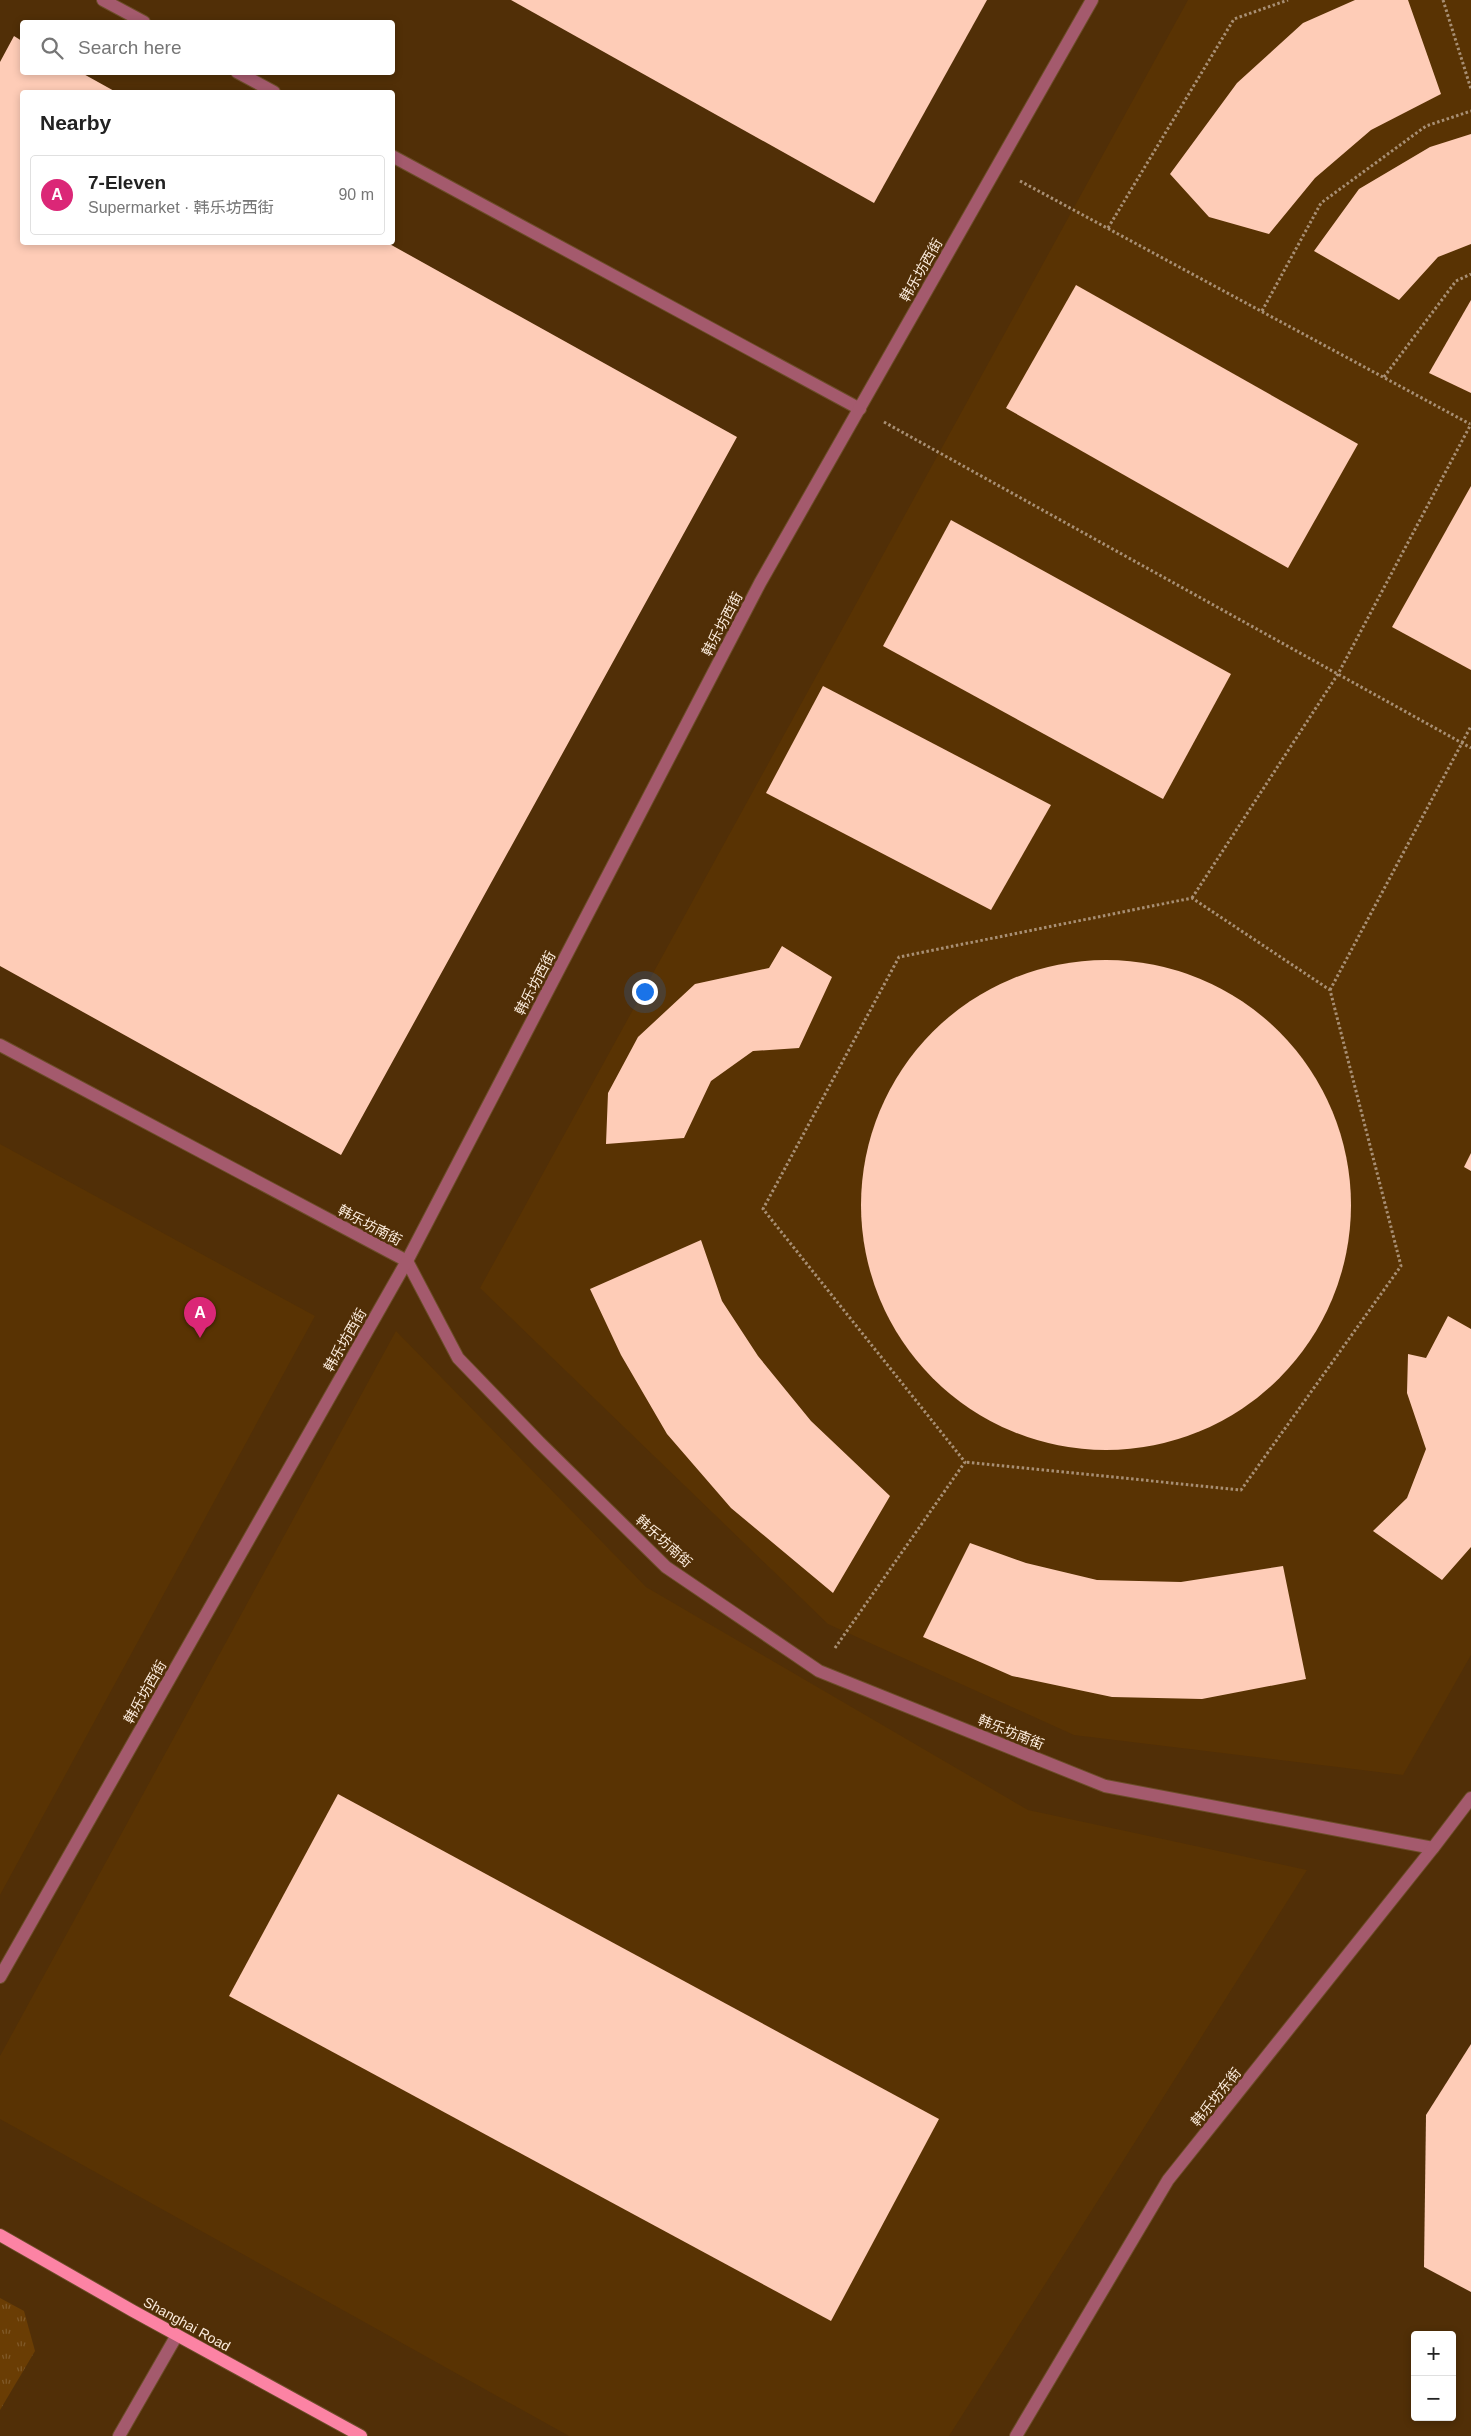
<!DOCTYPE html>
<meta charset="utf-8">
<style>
body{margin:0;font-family:Arial,"Noto Sans SC",sans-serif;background:#f6f6f6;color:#222}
.controls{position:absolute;right:15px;bottom:15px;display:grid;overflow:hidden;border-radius:5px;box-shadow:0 2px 8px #0003}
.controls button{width:45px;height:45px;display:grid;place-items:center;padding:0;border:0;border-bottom:1px solid #e0e0e0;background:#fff;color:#222;font:25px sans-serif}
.you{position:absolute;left:644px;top:991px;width:18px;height:18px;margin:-12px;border:4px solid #fff;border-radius:50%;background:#1a73e8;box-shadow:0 0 0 8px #1a73e833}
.badge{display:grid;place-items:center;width:32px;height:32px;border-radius:50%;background:#db2777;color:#fff;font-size:16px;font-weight:700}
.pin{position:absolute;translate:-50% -41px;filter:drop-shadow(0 1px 2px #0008)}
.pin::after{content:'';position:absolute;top:26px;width:18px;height:15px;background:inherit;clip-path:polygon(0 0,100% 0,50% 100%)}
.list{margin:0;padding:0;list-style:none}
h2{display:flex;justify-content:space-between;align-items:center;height:65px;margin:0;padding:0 20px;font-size:21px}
h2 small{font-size:16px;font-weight:400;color:#767676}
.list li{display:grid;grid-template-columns:32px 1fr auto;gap:15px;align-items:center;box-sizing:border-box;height:80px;margin:0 10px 10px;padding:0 10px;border:1px solid #e0e0e0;border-radius:5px}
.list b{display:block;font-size:19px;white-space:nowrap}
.list p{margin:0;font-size:16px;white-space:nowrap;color:#767676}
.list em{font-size:16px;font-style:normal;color:#767676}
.icon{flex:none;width:28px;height:28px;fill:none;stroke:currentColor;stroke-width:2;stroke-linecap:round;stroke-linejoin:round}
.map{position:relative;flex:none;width:1471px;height:2436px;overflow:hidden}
.search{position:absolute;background:#fff;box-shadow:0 2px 8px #0003;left:20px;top:20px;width:375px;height:55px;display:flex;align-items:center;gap:12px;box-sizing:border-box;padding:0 18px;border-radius:5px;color:#767676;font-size:19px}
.panel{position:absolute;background:#fff;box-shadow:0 2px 8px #0003;left:20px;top:90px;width:375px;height:155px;border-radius:5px}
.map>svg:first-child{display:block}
.built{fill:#593303}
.park{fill:url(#park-tufts)}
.building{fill:#feccb7}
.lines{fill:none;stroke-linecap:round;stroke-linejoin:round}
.minor-casing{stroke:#6c4d29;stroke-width:14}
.primary-casing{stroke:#6c4d29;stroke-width:14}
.path{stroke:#a88f74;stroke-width:3;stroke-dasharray:2.5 2.5;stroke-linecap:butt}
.minor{stroke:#a45a6d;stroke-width:12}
.primary{stroke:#fc83a4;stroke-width:12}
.labels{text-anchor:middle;stroke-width:5;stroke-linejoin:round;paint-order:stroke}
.street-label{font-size:14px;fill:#fcecdd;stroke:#512f07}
</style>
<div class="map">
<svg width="1471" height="2436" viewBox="0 0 1471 2436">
<defs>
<pattern id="park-tufts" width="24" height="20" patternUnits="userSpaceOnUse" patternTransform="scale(1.25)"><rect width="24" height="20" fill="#6a3d04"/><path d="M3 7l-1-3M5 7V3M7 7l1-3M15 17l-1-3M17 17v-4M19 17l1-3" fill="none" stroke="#805928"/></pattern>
</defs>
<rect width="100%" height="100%" fill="#512f07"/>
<g class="built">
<path d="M1188 0H1471V1655L1403 1775 1074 1735 828 1624 480 1288Z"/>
<path d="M0 1144 315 1316 0 1895Z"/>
<path d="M396 1331 646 1587 1028 1810 1307 1870 949 2436H569L0 2119V2056Z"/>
</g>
<path class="park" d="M0 2298 24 2311 35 2351 0 2410Z"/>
<g class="building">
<path d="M511 0H987L874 203Z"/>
<path d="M1355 0H1408L1441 94 1371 130 1315 178 1269 234 1209 217 1170 174 1237 83 1303 23Z"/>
<path d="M14 36 22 41V72H80L116 92H22V242H386L737 437 341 1155 0 966V62Z"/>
<path d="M1471 134V244L1438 257 1399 300 1314 251 1359 189 1430 147Z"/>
<path d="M1076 285 1358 444 1288 568 1006 408Z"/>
<path d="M1471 300V393L1429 373Z"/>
<path d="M1471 486V670L1392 627Z"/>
<path d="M951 520 1231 674 1163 799 883 646Z"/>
<path d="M823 686 1051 805 991 910 766 793Z"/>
<path d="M782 946 832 977 799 1048 753 1051 711 1081 684 1138 606 1144 608 1093 638 1037 695 984 769 968Z"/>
<circle cx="1106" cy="1205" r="245"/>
<path d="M1471 1153V1171L1464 1167Z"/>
<path d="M701 1240 722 1301 758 1356 811 1421 890 1496 833 1593 731 1508 667 1434 621 1355 590 1289Z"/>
<path d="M1448 1316 1471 1329V1547L1442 1580 1373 1531 1407 1498 1426 1449 1407 1393 1408 1354 1426 1358Z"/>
<path d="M970 1543 1026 1563 1097 1580 1181 1582 1283 1566 1306 1679 1202 1699 1112 1697 1012 1676 923 1637Z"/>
<path d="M338 1794 939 2119 831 2321 229 1996Z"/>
<path d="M1471 2044V2292L1424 2267 1426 2115Z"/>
</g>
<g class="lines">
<defs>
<g id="minor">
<path d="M103 0 144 22"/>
<path d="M237 72 274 92"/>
<path d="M392 156 860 409"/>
<path d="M0 1045 407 1261 458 1358 539 1442 666 1567 819 1671 1105 1786 1433 1848"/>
<path d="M0 1977 407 1261 760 583 1092 0"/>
<path d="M119 2436 177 2335"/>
<path d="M1016 2436 1168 2180 1433 1848 1471 1798"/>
</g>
<path id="primary" d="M0 2235 133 2311 361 2436"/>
</defs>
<use href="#minor" class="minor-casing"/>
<use href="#primary" class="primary-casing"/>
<g class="path">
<path d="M1443 0 1471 89"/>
<path d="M1020 181 1470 424"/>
<path d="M1108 228 1234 19 1288 0"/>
<path d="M1262 311 1321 203 1426 126 1471 111"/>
<path d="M1384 377 1456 281 1471 274"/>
<path d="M884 422 1471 748"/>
<path d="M1192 898 1338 674 1471 424"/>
<path d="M1330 990 1471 726"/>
<path d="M835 1648 965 1462 763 1209 899 957 1192 898 1330 990 1401 1266 1241 1490 965 1462"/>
</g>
<use href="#minor" class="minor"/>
<use href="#primary" class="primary"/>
</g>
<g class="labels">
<g class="street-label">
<text transform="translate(921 270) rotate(-60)" y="5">韩乐坊西街</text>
<text transform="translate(722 624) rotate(-62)" y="5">韩乐坊西街</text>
<text transform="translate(535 983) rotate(-62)" y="5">韩乐坊西街</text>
<text transform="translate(370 1225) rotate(28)" y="5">韩乐坊南街</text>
<text transform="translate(345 1340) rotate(-60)" y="5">韩乐坊西街</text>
<text transform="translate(664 1541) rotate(42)" y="5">韩乐坊南街</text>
<text transform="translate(145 1692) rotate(-60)" y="5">韩乐坊西街</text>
<text transform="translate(1011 1732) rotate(22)" y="5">韩乐坊南街</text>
<text transform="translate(1216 2097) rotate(-51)" y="5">韩乐坊东街</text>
<text transform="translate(187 2324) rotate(29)" y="5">Shanghai Road</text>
</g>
</g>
</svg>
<div class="controls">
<button>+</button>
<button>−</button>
</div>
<div class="you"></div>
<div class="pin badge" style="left:200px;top:1338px">A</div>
<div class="search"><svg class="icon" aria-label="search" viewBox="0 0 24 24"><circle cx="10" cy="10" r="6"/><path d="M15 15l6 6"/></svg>Search here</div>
<section class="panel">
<h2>Nearby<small></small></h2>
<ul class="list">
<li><span class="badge">A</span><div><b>7-Eleven</b><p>Supermarket · 韩乐坊西街</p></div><em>90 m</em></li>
</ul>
</section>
</div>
